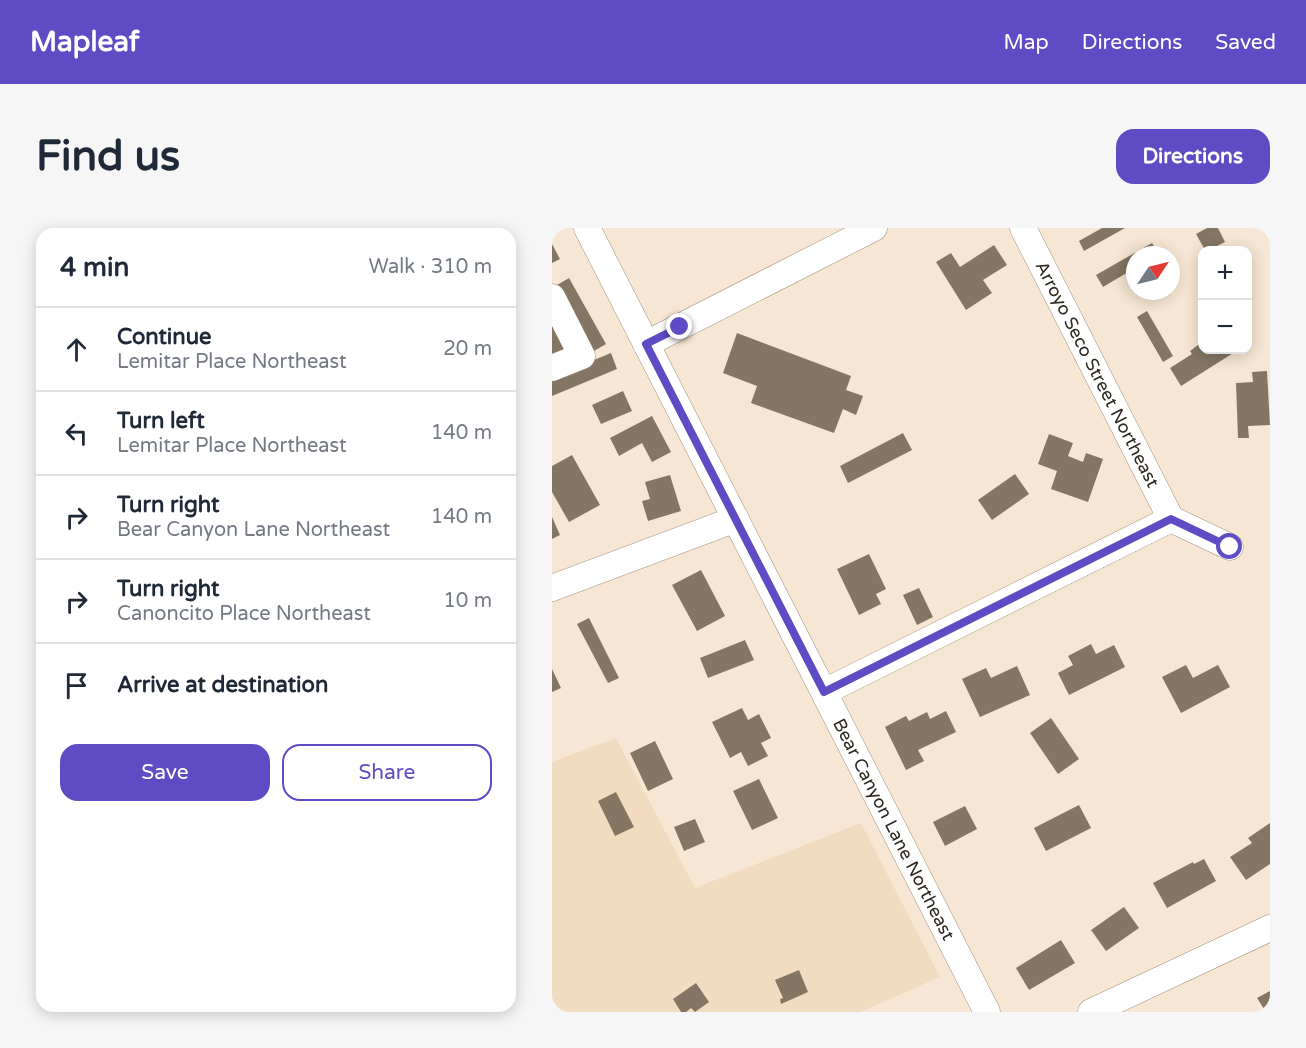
<!DOCTYPE html>
<meta charset="utf-8">
<style>
body{margin:0;font-family:"Varela Round",sans-serif;background:#f6f6f7;color:#1f2937}
.controls{position:absolute;right:18px;top:18px;display:grid;overflow:hidden;border-radius:12px;box-shadow:0 3px 15px #0003}
.controls button{width:54px;height:54px;display:grid;place-items:center;padding:0;border:0;border-bottom:2px solid #e0e1e3;background:#fff;color:#1f2937;font:30px sans-serif}
.compass{position:absolute;left:574px;top:18px;width:54px;height:54px;border-radius:50%;background:#fff;box-shadow:0 3px 15px #0003;rotate:55deg}
.stop{position:absolute;width:18px;height:18px;margin:-14px;border:4px solid #5f4cc5;border-radius:50%;background:#fff}
.stop.end{background:#5f4cc5;border-color:#fff;box-shadow:0 2px 6px #0008}
.list{margin:0;padding:0;list-style:none}
h2{display:flex;justify-content:space-between;align-items:center;height:78px;margin:0;padding:0 24px;font-size:26px}
h2 small{font-size:20px;font-weight:400;color:#747a83}
.list li{display:grid;grid-template-columns:39px 1fr auto;gap:18px;align-items:center;box-sizing:border-box;height:84px;padding:0 24px;border-top:2px solid #e0e1e3}
.list b{display:block;font-size:22px;white-space:nowrap}
.list p{margin:0;font-size:20px;white-space:nowrap;color:#747a83}
.list em{font-size:20px;font-style:normal;color:#747a83}
.actions{display:flex;gap:12px;padding:18px 24px}
.actions a{flex:1;padding:14px 0;border:2px solid #5f4cc5;border-radius:18px;text-align:center;font-size:21px;color:#5f4cc5}
.actions .main{background:#5f4cc5;color:#fff}
.icon{flex:none;width:33px;height:33px;fill:none;stroke:currentColor;stroke-width:2;stroke-linecap:round;stroke-linejoin:round}
.map{position:relative;flex:none;width:718px;height:784px;overflow:hidden;border-radius:18px}
header{display:flex;align-items:center;gap:36px;box-sizing:border-box;height:84px;padding:0 30px;background:#5f4cc5;color:#fff}
header strong{font-size:28px}
nav{display:flex;gap:33px;margin-inline-start:auto;font-size:21px}
.intro{display:flex;align-items:center;justify-content:space-between;box-sizing:border-box;height:144px;padding:0 36px}
h1{margin:0;font-size:42px}
.button{padding:15px 27px;border-radius:18px;background:#5f4cc5;color:#fff;font-size:21px;font-weight:700}
main{display:flex;gap:36px;padding:0 36px}
aside{flex:1;background:#fff;border-radius:18px;box-shadow:0 3px 15px #0003}
.map>svg:first-child{display:block}
.built{fill:#f1dcc2}
.building{fill:#857664}
.lines{fill:none;stroke-linecap:round;stroke-linejoin:round}
.minor-casing{stroke:#a29380;stroke-width:27}
.minor{stroke:#fff;stroke-width:26}
.route{stroke:#5f4cc5;stroke-width:8}
.labels{text-anchor:middle;stroke-width:6;stroke-linejoin:round;paint-order:stroke}
.street-label{font-size:18px;fill:#2f2922;stroke:#fff5e9}
</style>
<header>
<strong>Mapleaf</strong>
<nav><a>Map</a><a>Directions</a><a>Saved</a></nav>
</header>
<div class="intro"><h1>Find us</h1><a class="button">Directions</a></div>
<main>
<aside>
<h2>4 min<small>Walk · 310 m</small></h2>
<ul class="list">
<li><svg class="icon" aria-label="ahead" viewBox="0 0 24 24"><path d="M12 20V5M6 11l6-6 6 6"/></svg><div><b>Continue</b><p>Lemitar Place Northeast</p></div><em>20 m</em></li>
<li><svg class="icon" aria-label="left" viewBox="0 0 24 24"><path d="M17 20v-9H6M10 6l-5 5 5 5"/></svg><div><b>Turn left</b><p>Lemitar Place Northeast</p></div><em>140 m</em></li>
<li><svg class="icon" aria-label="right" viewBox="0 0 24 24"><path d="M7 20v-9h11M14 6l5 5-5 5"/></svg><div><b>Turn right</b><p>Bear Canyon Lane Northeast</p></div><em>140 m</em></li>
<li><svg class="icon" aria-label="right" viewBox="0 0 24 24"><path d="M7 20v-9h11M14 6l5 5-5 5"/></svg><div><b>Turn right</b><p>Canoncito Place Northeast</p></div><em>10 m</em></li>
<li><svg class="icon" aria-label="arrive" viewBox="0 0 24 24"><path d="M6 21V4h12l-3 4 3 4H6"/></svg><div><b>Arrive at destination</b></div></li>
</ul>
<div class="actions"><a class="main">Save</a><a>Share</a></div>
</aside>
<div class="map">
<svg width="718" height="784" viewBox="0 0 718 784">
<rect width="100%" height="100%" fill="#f7e6d3"/>
<path class="built" d="M64 510 143 660 309 595 388 749 308 784H0V534Z"/>
<g class="building">
<path d="M550 0H573L532 23 527 13Z"/>
<path d="M655 0H666L673 14 657 22H653L644 6Z"/>
<path d="M600 15 607 27H583V40L551 59 544 47Z"/>
<path d="M0 16 8 31 0 35Z"/>
<path d="M442 17 455 37 431 52 440 65 414 82 384 34 399 25 408 39Z"/>
<path d="M17 50 54 116 42 123 5 57Z"/>
<path d="M595 83 621 128 611 134 585 89Z"/>
<path d="M0 92 14 124 0 131Z"/>
<path d="M185 105 299 148 294 162 311 168 304 187 291 181 282 205 199 175 205 158 171 145Z"/>
<path d="M650 114V122H686L629 158 618 140 640 126 638 123Z"/>
<path d="M59 125 65 141 0 168V149Z"/>
<path d="M715 143 718 197 696 198 697 210H686L684 155 701 154 700 144Z"/>
<path d="M71 163 80 183 49 196 40 177Z"/>
<path d="M100 188 119 224 100 234 90 215 67 228 58 210Z"/>
<path d="M351 205 360 222 296 255 288 238Z"/>
<path d="M497 206 521 215 516 228 531 234 534 225 551 231 536 274 499 261 505 243 486 236Z"/>
<path d="M20 227 48 277 17 294 0 264V238Z"/>
<path d="M463 246 477 266 440 292 426 272Z"/>
<path d="M118 247 129 283 96 293 90 273 98 271 93 254Z"/>
<path d="M0 289 8 307 0 311Z"/>
<path d="M317 326 334 361 324 366 329 376 307 387 285 341Z"/>
<path d="M149 342 173 388 145 403 120 357Z"/>
<path d="M367 360 381 389 365 397 351 367Z"/>
<path d="M37 390 67 450 56 455 25 396Z"/>
<path d="M193 412 202 432 156 450 148 430Z"/>
<path d="M539 416 544 426 562 417 573 439 517 467 506 445 521 437 516 428Z"/>
<path d="M634 437 641 450 666 437 678 459 629 485 610 449Z"/>
<path d="M465 438 478 467 428 489 410 451 434 440 439 450Z"/>
<path d="M0 441 9 460 0 464Z"/>
<path d="M190 480 196 492 207 486 219 510 209 515 216 528 196 538 189 524 178 530 160 494Z"/>
<path d="M394 483 404 504 366 522 372 533 354 542 333 499 354 488 357 493 375 484 378 491Z"/>
<path d="M499 490 527 531 506 546 478 505Z"/>
<path d="M103 513 121 551 96 563 78 525Z"/>
<path d="M207 551 226 590 200 602 181 563Z"/>
<path d="M64 564 82 599 63 608 46 573Z"/>
<path d="M527 577 539 600 494 623 482 600Z"/>
<path d="M413 578 425 601 393 618 381 594Z"/>
<path d="M143 591 153 614 132 623 122 599Z"/>
<path d="M718 595V636L694 652 678 629 700 615 696 610Z"/>
<path d="M652 631 664 653 615 680 601 655 641 634 642 636Z"/>
<path d="M572 679 587 700 554 723 539 702Z"/>
<path d="M509 712 523 735 477 762 464 740Z"/>
<path d="M247 742 256 764 229 776 228 771 231 770 223 752Z"/>
<path d="M144 755 157 774 143 784 139 780 134 784H129L121 771Z"/>
<path d="M718 763V779L713 782 715 784H706L712 781 705 770Z"/>
</g>
<g class="lines">
<defs>
<g id="minor">
<path id="s1" d="M35 0 435 784"/>
<path id="s2" d="M471 0 619 291"/>
<path d="M0 69 30 128 0 140"/>
<path d="M94 116 322 0"/>
<path d="M0 360 184 291"/>
<path d="M272 464 619 291 678 319"/>
<path d="M539 784 718 700"/>
</g>
</defs>
<use href="#minor" class="minor-casing"/>
<use href="#minor" class="minor"/>
</g>
<g class="lines">
<path class="route" d="M128 99 94 116 272 464 619 291 678 319"/>
</g>
<g class="labels">
<g class="street-label">
<text dy="6" stroke="none"><textPath href="#s2" startOffset="164">Arroyo Seco Street Northeast</textPath></text>
<text dy="6" stroke="none"><textPath href="#s1" startOffset="675">Bear Canyon Lane Northeast</textPath></text>
</g>
</g>
</svg>
<div class="controls">
<button>+</button>
<button>−</button>
</div>
<svg class="compass" viewBox="-18 -18 36 36"><path d="M0-13l5 13h-10z" fill="#e53935"/><path d="M0 13l5-13h-10z" fill="#747a83"/></svg>
<div class="stop" style="left:678px;top:319px"></div>
<div class="stop end" style="left:128px;top:99px"></div>
</div>
</main>
